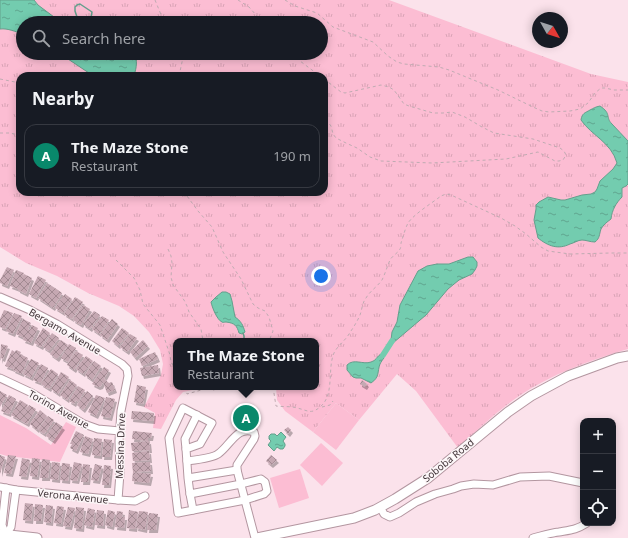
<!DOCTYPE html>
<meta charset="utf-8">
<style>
body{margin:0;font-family:"Noto Sans",sans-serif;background:#20242c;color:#f1f3f6}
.controls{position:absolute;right:12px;bottom:12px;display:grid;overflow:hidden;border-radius:8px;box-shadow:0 2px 10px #0003}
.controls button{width:36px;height:36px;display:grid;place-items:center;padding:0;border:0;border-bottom:1px solid #363941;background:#171b24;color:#f1f3f6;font:20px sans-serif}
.compass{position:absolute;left:532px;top:12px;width:36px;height:36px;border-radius:50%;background:#171b24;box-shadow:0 2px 10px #0003;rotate:129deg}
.you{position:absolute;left:321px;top:276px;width:14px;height:14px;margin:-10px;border:3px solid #fff;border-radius:50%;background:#1a73e8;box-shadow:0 0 0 6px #1a73e833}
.badge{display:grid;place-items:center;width:26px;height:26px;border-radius:50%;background:#09886b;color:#fff;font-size:13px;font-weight:700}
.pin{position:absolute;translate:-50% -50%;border:2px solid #fff;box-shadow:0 1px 4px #0006}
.popup{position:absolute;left:173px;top:338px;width:146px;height:52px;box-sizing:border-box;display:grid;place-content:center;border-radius:8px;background:#171b24;filter:drop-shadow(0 1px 3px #0005);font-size:13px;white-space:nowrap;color:#9ea1a6}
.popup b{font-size:15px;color:#f1f3f6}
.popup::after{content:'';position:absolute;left:50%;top:100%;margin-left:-8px;border:8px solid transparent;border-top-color:#171b24}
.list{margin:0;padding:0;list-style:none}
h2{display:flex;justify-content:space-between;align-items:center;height:52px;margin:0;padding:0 16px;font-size:17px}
h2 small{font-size:13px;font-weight:400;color:#9ea1a6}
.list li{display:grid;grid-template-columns:26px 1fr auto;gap:12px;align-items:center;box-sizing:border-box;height:64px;margin:0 8px 8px;padding:0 8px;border:1px solid #363941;border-radius:12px}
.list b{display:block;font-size:15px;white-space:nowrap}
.list p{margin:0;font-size:13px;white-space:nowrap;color:#9ea1a6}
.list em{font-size:13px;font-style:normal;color:#9ea1a6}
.icon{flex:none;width:22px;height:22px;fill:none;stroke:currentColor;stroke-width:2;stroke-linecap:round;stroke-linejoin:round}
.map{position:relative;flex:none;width:628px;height:538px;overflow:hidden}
.search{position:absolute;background:#171b24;box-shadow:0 2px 10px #0003;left:16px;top:16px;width:312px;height:44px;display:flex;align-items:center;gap:10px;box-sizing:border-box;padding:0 14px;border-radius:22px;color:#9ea1a6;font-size:15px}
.panel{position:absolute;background:#171b24;box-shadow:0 2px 10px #0003;left:16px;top:72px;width:312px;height:124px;border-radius:12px}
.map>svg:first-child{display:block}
.grass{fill:url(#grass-tufts);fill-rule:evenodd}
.park{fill:#fcbdd3}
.water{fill:url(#water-ripples);stroke:#649f8c}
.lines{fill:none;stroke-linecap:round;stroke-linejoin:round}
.stream{stroke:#649f8c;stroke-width:1.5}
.canal{stroke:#73ccaf;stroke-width:6}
.building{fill:url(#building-cross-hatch);filter:url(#shadow)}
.minor-casing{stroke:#b396a0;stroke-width:9}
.major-casing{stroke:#b396a0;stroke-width:11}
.path{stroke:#c0abb2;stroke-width:1;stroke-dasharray:3 3;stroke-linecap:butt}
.minor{stroke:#fff;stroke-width:7}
.major{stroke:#fff;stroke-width:9}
.labels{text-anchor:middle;stroke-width:3;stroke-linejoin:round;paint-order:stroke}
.street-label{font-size:10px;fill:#413539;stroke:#fcf5f7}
</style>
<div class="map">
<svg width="628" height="538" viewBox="0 0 628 538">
<defs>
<pattern id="grass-tufts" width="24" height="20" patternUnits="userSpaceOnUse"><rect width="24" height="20" fill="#fcbdd3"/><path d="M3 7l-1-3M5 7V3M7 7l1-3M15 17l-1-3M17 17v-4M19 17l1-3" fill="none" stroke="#d9a3b6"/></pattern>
<pattern id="water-ripples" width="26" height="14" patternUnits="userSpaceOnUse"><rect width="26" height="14" fill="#73ccaf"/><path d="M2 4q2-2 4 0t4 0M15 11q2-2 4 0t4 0" fill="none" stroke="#60a68f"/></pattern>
<pattern id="building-cross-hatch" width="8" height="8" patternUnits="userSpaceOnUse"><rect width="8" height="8" fill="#c5a8b2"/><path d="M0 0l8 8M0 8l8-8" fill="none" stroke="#a28a92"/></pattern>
<filter id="shadow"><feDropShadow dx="2" dy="3" stdDeviation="0" flood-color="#0004"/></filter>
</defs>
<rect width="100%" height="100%" fill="#fbe2eb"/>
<path class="grass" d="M0 0H389L591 74 628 82V349C590 360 552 374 519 396 497 411 477 430 458 448L416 391 397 374 359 420 336 403 313 432 285 411 277 400 276 387H316V341H176V387H206L183 392 176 400 161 429 153 428 155 413 144 407 161 375 163 364 160 350 149 332 134 316 119 306 88 293 57 276 26 263 0 247ZM23 23H321V53H23ZM20 76H324V192H20Z"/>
<g class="park">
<path d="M336 403 359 420 336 450 313 432Z"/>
<path d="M0 415 26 428 51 445 66 422 76 427 60 462 7 456 0 454Z"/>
<path d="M321 443 343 463 322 486 300 465Z"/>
<path d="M300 469 309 498 279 508 270 478Z"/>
</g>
<g class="water">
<path d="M0 0H34L38 5 62 23H23V34C16 32 8 28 0 29Z"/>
<path d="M59 53H135C137 61 137 67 134 75L132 76H97L89 73Z"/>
<path d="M600 106C612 114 605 117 612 124 617 130 623 135 628 141V184L626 186 622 188V197C616 203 612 210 611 219 607 222 603 225 601 229 599 235 600 238 595 242 590 242 586 240 582 240 578 240 574 243 570 244 558 250 548 246 538 238L534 220 536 209V205L539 202 548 197 561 200H565L582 195 591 194 595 192 597 189 600 181 613 169 617 163C611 142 592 136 581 120 582 113 585 113 590 110 594 108 595 107 600 106Z"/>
<path d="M468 257H473L477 262V266L475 270 472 274 459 280 448 289 426 315 393 343 391 340 392 332 397 322 400 305 418 271 427 266 437 264H449Z"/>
<path d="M222 292H226L230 294 232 301 235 317C241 321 243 325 245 332L242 334 239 333C237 326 235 323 226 322 224 322 223 323 222 322 217 320 212 307 211 302L216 297Z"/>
<path d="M381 354 384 358C383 359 381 362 380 364 377 372 380 377 371 383L361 378H356L353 377 347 370V365C354 358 363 365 371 362 376 361 377 356 381 354Z"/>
<path d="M281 432 286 437 283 441 285 444V446L283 449H280L277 447 274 451 268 445 271 441 269 439V436L271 434H275L277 436Z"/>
</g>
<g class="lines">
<g class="stream">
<path d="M79 23 75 11V7L77 5 80 4 92 12 90 23"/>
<path d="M243 333 244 336V341"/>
</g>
<path class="canal" d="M383 355 392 341"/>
</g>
<g class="building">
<path d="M7 267 14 270 7 286 0 283V280Z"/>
<path d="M16 270 24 273 21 281 24 274 32 278 26 294 18 290V289L10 286Z"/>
<path d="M38 276 46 280 36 298 29 294Z"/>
<path d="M47 283 55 288 48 298 55 288 62 293 53 308 38 298Z"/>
<path d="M65 294 72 299 63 313 55 308Z"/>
<path d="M75 297 83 302 72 319 64 314Z"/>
<path d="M83 305 90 309 81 325 73 320Z"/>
<path d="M4 310 13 313 5 329 0 327V319Z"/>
<path d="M94 311 100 315 90 329 83 324Z"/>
<path d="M14 313 22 316 13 334 6 331Z"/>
<path d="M102 316 109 320 99 334 92 329Z"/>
<path d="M23 319 31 323 28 329 30 330 32 325 38 328 31 343 23 340 28 331 24 338 16 334Z"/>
<path d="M112 319 118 324 107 340 100 335Z"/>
<path d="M43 328 50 333 41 347 34 343Z"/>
<path d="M122 328 129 333 118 346 112 341Z"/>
<path d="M52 333 59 338 49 351 43 347Z"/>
<path d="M130 334 137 338 127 352 120 347Z"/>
<path d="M61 340 68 345 57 359 50 354Z"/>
<path d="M143 340 148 346 135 358 130 352Z"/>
<path d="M1 344 8 346 3 359 1 358 0 361Z"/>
<path d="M69 344 76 348 68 362 61 358Z"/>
<path d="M12 350 15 352 16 350 21 352 13 369 5 366Z"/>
<path d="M76 351 83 355 74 370 67 365Z"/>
<path d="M155 352 158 359 142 366 139 359Z"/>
<path d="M20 354 28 358 22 374 13 370Z"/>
<path d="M86 356 93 361 83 374 76 369Z"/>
<path d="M31 359 39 363 31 378 23 374Z"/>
<path d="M94 361 101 366 92 380 85 375Z"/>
<path d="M41 364 48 368 41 383 33 380Z"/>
<path d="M158 365 159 373 142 376 140 368Z"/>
<path d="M104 367 109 370 104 379 109 383 112 382 115 390 107 393 103 382 101 386 98 387 92 384 100 372 102 371Z"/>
<path d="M51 369 58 374 49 389 41 384Z"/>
<path d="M61 372 69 377 58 394 51 389Z"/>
<path d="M70 380 77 385 67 400 60 395Z"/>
<path d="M362 380 367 384 365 387 360 384Z"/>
<path d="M137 385 146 387 143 404 134 402Z"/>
<path d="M78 386 85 390 78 402 76 400 74 404 69 401Z"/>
<path d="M0 391 7 395 0 407Z"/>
<path d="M87 391 93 396 83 410 77 405Z"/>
<path d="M9 395 16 399 9 414 1 411Z"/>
<path d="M96 395 105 398 96 416 88 412Z"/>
<path d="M106 397 115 399 110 418 101 416Z"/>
<path d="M20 400 28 405 23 414 29 405 36 409 27 424 11 415Z"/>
<path d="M40 410 47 416 37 430 30 424Z"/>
<path d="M132 411 154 413 153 421 131 419Z"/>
<path d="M48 416 54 420 44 434 38 430Z"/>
<path d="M56 422 63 427 53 441 46 436Z"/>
<path d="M288 427 291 430 288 434 284 430Z"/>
<path d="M76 431 84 435 76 451 70 448 72 444H70Z"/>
<path d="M133 431 152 433 151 438H148V441L132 439Z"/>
<path d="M85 436 93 439 88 454 80 452Z"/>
<path d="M94 438 102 439 100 456 92 455Z"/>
<path d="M104 439 112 440 110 457H102Z"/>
<path d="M149 441 150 450 132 451 131 443Z"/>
<path d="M149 451 150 460 133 461 132 453Z"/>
<path d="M0 455 5 457 0 474Z"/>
<path d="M8 455 16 456 11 474 4 473Z"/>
<path d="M271 455 277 460 271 465 266 461Z"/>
<path d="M22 458 30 460 26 477 19 476Z"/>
<path d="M32 458 40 459 37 477 30 476Z"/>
<path d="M42 459 50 460 48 478H40Z"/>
<path d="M52 462 60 463 58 480 50 479Z"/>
<path d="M74 462 82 464 77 481 70 480Z"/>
<path d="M150 462 151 471 133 472 151 474 149 483 132 481 133 472 132 463Z"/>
<path d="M62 463 70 464 68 481 60 480Z"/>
<path d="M83 464 90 465 88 482H81Z"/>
<path d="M95 464 102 466 98 481 91 480Z"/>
<path d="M104 465 111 466 109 485H102Z"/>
<path d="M25 503 33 504 31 521 23 520Z"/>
<path d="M35 504 43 505 41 521H34Z"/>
<path d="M46 505 53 506 51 523 44 522Z"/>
<path d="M57 506 64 507 61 524 54 523Z"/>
<path d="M68 507 75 508 70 527 63 526Z"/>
<path d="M76 507 84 508 82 529 74 528Z"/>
<path d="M88 508 95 510 92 527 84 525Z"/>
<path d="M97 510 104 511 103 526 95 525Z"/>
<path d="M108 510 115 512 112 527 105 525Z"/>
<path d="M129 510 138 512 135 529 127 528Z"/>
<path d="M117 511 123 512 122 517H125L124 528 115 527Z"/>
<path d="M139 511 148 512 145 530 136 528Z"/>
<path d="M149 513 158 514 156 530H147Z"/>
</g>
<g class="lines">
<defs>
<g id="minor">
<path d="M0 297 30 310 57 324 122 364 127 369 128 376 121 411 119 441 120 473 118 500"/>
<path d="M0 378 32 393 84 424 98 429 120 431"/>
<path d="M186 449 185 439 197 415"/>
<path d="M187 461C195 460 213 458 218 454 230 446 237 425 254 432L255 436 254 439 237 465V470L255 538"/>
<path d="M188 478 190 494 241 484 261 479 265 482 267 491 264 494 245 500 178 513 169 438 183 408 212 423 200 444 186 449 188 478 237 470"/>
<path d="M0 487 16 490 118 500 135 501 145 496"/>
<path d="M6 488 2 525 6 535 9 538"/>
<path d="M190 494 193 510"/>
<path d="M380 507 384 514 390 517 399 513 416 502 435 494 453 489 461 486 474 484 493 485 520 477 549 476 583 483"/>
<path d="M6 535 11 527 16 490"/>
<path d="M533 538C541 536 550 533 559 532 571 530 576 530 587 523"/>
</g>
<g id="major">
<path d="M0 534 37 538"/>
<path d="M257 538 354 518 375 510 395 499 428 478 508 412 531 396 568 376 617 358 628 356"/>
</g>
</defs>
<use href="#minor" class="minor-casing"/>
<use href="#major" class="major-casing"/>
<g class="path">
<path d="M155 0 162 17 178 20 182 23"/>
<path d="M238 0 249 7 263 23"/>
<path d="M285 0 295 6 317 13 333 27 373 42 388 56 397 62 404 64 439 67 449 70 498 90 533 107 542 111 549 112 570 111 580 109 588 103 595 93 601 88H605L614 90H628"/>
<path d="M293 53 300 61 320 76"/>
<path d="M179 76 184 53"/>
<path d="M0 79 20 83"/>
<path d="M324 79 341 92 345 93 381 85 389 87 394 90 404 104 409 106 433 113H443L452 112 465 117 482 127 494 133 533 139 560 148 564 151 566 155 563 160 559 161H555L538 152 506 159 432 163 381 161 370 157 357 148 346 143 336 138 333 134 331 126 328 122 324 120"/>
<path d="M0 133H9L20 135"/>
<path d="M183 192 187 196 198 211 212 227 223 252 241 279 253 304 258 308 265 311 269 317 273 331 269 341"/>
<path d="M168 249 171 256 172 263 171 277 173 285 184 300 187 306 189 312 201 329 203 341"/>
<path d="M116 260 134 278 140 290 143 304 160 325 170 355 171 362 176 370"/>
<path d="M186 387 187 394 212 387 213 390 225 387"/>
<path d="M273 387 276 406C283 407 291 406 297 408 307 410 311 415 320 407 335 395 327 369 334 353 338 345 345 341 349 334 353 328 357 322 360 315 362 310 362 303 366 298 370 291 377 287 382 280 385 274 387 267 390 260 392 256 398 253 400 249 401 248 401 244 401 243 403 237 405 229 408 223 414 214 432 203 441 196L446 194 451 195 501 218 515 226 526 234 541 247 548 251 570 254 611 253H628"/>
<path d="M322 407 330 405 333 401"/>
</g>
<use href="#minor" class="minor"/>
<use href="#major" class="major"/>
</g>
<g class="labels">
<g class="street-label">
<text transform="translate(65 331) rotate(30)" y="4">Bergamo Avenue</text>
<text transform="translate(59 409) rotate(29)" y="4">Torino Avenue</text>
<text transform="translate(120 446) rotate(-88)" y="4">Messina Drive</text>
<text transform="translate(448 460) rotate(-39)" y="4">Soboba Road</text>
<text transform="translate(73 496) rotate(6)" y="4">Verona Avenue</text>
</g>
</g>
</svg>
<div class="controls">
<button>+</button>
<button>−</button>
<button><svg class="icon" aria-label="locate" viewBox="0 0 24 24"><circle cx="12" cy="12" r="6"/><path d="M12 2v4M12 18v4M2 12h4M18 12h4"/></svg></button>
</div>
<svg class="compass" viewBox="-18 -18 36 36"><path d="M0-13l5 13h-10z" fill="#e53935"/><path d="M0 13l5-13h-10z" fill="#9ea1a6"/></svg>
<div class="you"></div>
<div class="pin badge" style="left:246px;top:418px">A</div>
<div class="popup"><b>The Maze Stone</b>Restaurant</div>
<div class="search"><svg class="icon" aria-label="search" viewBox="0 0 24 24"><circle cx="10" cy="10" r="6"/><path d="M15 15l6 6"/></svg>Search here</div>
<section class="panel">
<h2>Nearby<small></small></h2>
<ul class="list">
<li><span class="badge">A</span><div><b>The Maze Stone</b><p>Restaurant</p></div><em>190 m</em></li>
</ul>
</section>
</div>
